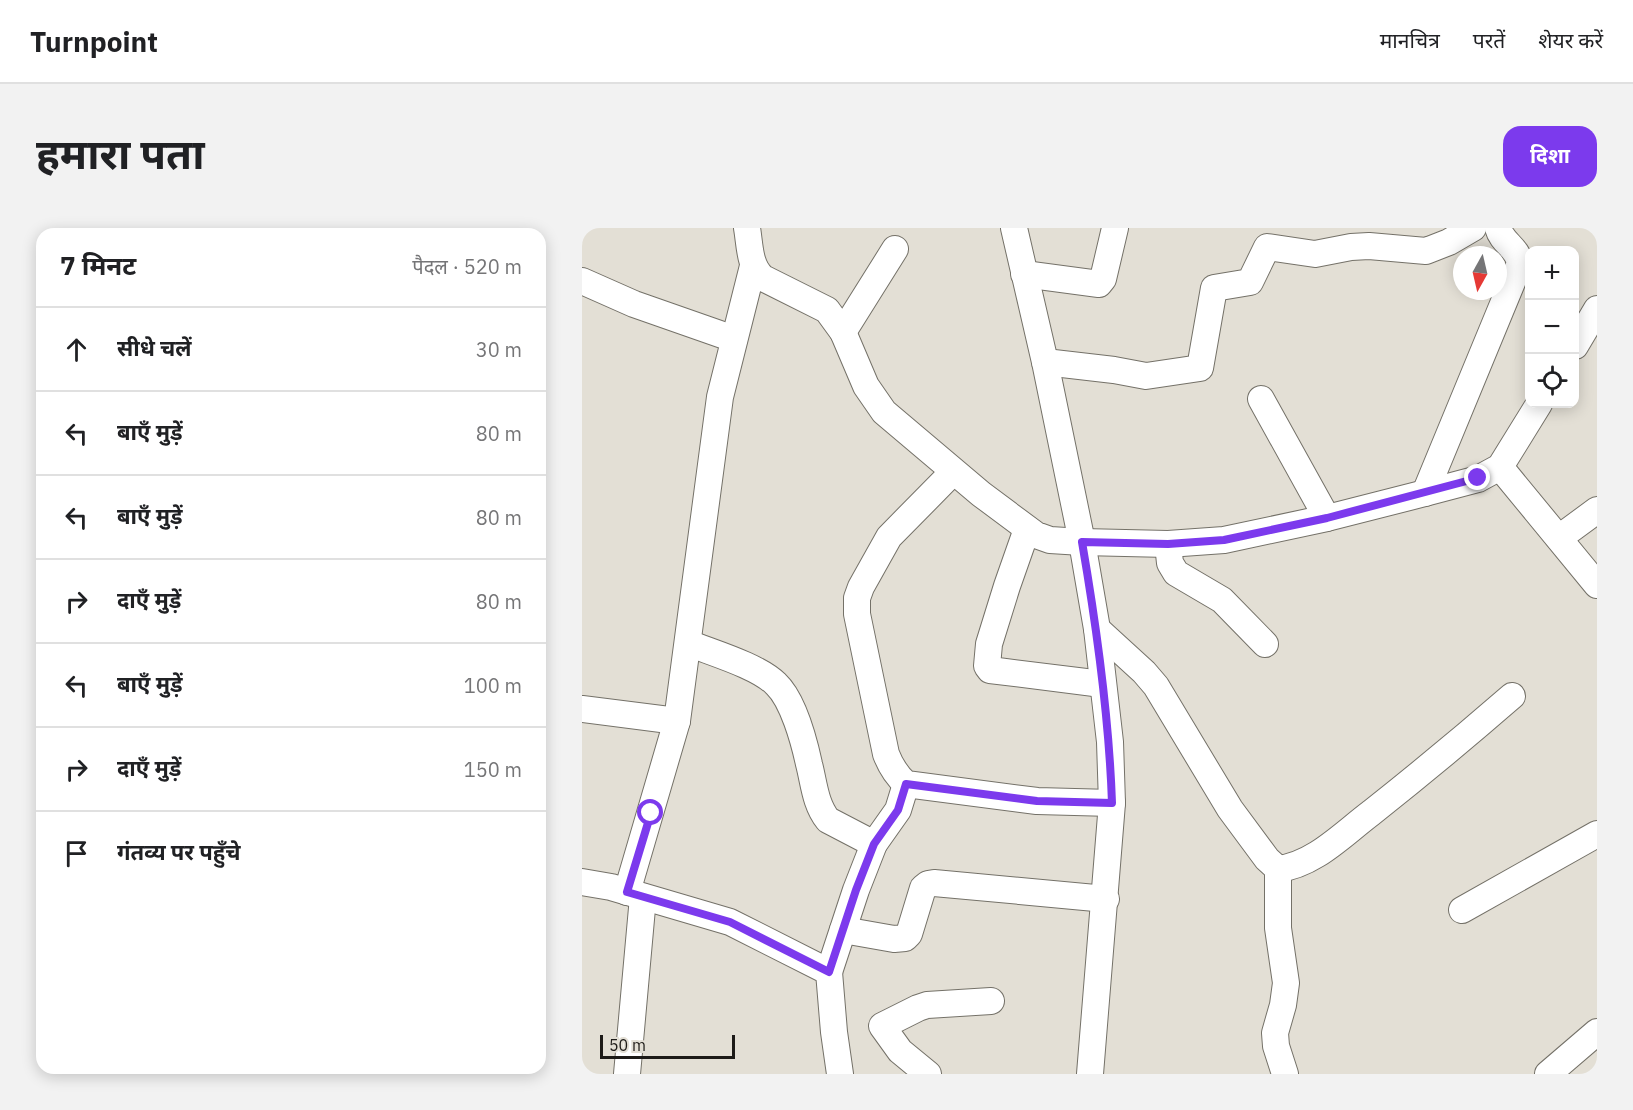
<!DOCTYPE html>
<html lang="hi">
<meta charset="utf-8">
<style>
body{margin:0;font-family:"IBM Plex Sans","Noto Sans Devanagari",sans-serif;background:#f2f2f2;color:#202124}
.controls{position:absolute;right:18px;top:18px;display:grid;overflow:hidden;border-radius:12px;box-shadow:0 3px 15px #0003}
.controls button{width:54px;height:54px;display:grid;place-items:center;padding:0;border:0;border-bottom:2px solid #e0e0e0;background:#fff;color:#202124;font:30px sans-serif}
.compass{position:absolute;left:871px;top:18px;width:54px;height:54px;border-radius:50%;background:#fff;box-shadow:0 3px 15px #0003;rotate:188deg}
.scale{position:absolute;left:18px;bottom:15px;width:135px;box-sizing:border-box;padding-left:6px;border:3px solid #1d1b18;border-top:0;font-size:16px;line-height:21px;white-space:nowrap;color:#1d1b18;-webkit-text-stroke:4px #e3dfd5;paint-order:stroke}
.stop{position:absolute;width:18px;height:18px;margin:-14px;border:4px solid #7c3aed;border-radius:50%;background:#fff}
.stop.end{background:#7c3aed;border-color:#fff;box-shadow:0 2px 6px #0008}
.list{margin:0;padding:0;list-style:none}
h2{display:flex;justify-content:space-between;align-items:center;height:78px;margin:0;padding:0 24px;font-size:26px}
h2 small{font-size:20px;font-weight:400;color:#757577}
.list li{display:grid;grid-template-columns:39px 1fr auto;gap:18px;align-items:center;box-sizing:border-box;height:84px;padding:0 24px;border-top:2px solid #e0e0e0}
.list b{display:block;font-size:22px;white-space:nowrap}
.list em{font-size:20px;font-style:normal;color:#757577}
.icon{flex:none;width:33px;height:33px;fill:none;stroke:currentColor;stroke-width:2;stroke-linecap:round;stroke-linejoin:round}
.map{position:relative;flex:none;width:1015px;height:846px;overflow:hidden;border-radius:18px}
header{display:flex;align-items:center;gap:36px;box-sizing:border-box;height:84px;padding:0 30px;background:#fff;border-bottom:2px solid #e0e0e0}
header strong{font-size:28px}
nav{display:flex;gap:33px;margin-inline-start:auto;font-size:21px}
.intro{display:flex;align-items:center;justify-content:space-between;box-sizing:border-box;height:144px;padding:0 36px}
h1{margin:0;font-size:42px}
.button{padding:15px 27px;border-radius:18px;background:#7c3aed;color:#fff;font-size:21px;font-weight:700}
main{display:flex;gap:36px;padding:0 36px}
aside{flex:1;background:#fff;border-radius:18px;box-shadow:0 3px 15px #0003}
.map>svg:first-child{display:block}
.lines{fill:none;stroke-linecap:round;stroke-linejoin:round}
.minor-casing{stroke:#747168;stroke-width:28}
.minor{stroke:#fff;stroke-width:26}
.route{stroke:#7c3aed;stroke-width:8}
</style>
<header>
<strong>Turnpoint</strong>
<nav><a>मानचित्र</a><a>परतें</a><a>शेयर करें</a></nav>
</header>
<div class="intro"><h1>हमारा पता</h1><a class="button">दिशा</a></div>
<main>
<aside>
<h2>7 मिनट<small>पैदल · 520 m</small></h2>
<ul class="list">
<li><svg class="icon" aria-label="ahead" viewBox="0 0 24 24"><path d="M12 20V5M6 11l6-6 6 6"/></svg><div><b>सीधे चलें</b></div><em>30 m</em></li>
<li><svg class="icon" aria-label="left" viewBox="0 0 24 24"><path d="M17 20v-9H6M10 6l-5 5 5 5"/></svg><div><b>बाएँ मुड़ें</b></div><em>80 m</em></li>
<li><svg class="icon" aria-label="left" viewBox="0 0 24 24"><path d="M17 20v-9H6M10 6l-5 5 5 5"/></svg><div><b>बाएँ मुड़ें</b></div><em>80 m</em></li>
<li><svg class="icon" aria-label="right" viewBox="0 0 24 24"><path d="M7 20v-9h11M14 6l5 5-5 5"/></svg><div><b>दाएँ मुड़ें</b></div><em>80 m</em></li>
<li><svg class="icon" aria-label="left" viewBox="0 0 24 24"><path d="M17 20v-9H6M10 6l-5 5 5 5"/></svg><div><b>बाएँ मुड़ें</b></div><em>100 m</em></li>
<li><svg class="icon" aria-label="right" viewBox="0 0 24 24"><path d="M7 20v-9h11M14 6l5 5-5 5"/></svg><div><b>दाएँ मुड़ें</b></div><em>150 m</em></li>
<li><svg class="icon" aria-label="arrive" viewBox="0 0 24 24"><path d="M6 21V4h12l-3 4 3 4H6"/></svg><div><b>गंतव्य पर पहुँचे</b></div></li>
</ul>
</aside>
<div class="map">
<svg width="1015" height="846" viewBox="0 0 1015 846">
<rect width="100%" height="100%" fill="#e3dfd5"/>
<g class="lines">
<defs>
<g id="minor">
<path d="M165 0C168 17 167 38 181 50L245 82 261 104 284 158 302 184 399 266 454 307 468 312 500 314 586 316 642 312 745 290 843 265 896 251 918 239 957 176"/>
<path d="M432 0 463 134 500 314 515 401 528 514 530 575 508 846"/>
<path d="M442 46 517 56 521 51 533 0"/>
<path d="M0 53 52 76 152 111"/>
<path d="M261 104 313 21"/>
<path d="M993 118 1015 81"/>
<path d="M463 134 532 142 564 148 618 140 632 60 668 54 685 19 733 26 769 19 787 18 844 23 867 14 891 0"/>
<path d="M679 171 745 290"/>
<path d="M918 239 1015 357"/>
<path d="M371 244 307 309 279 359 275 370V386L304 526C309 539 314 547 324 556L455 573 530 575"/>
<path d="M843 265 938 35C936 20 920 15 916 0"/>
<path d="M445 301 425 358 407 416 405 438 408 442 520 456"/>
<path d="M977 310 1015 282"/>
<path d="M586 316 588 335 594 345 640 372 683 416"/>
<path d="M515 401 562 444 574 458 648 581 685 631 696 641C732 637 761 606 789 585 837 547 884 508 930 468"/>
<path d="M106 415C131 425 176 438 194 456 211 472 222 513 227 536 232 555 233 576 246 592L292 616"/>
<path d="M0 481 95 493"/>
<path d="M696 641V700L704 755 701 777 693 805 694 818 703 846"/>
<path d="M0 654 29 659 148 694 247 744 252 804 258 846"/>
<path d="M45 664 95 493 138 169 171 38"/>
<path d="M880 682 1015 606"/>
<path d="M261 702 312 711 323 710 327 706 341 660 346 656 352 655 524 671"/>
<path d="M247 744 274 662 292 616 316 582 324 556"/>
<path d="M45 846 61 669"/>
<path d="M346 846 318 823 300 798 336 780 345 777 409 773"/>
<path d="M966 846 1015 804"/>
</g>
</defs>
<use href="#minor" class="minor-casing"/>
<use href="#minor" class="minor"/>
</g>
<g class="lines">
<path class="route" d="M69 585 45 664 148 694 247 744 274 662 292 616 316 582 324 556 455 573 530 575C527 487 515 401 500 314L586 316 642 312 745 290 896 250"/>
</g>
</svg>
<div class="controls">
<button>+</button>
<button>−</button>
<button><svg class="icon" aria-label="locate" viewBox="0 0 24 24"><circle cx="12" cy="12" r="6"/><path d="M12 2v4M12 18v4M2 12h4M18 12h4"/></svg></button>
</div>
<svg class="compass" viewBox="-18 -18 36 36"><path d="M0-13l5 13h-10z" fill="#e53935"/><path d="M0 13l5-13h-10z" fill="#757577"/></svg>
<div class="scale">50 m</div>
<div class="stop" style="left:69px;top:585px"></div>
<div class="stop end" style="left:896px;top:250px"></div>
</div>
</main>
